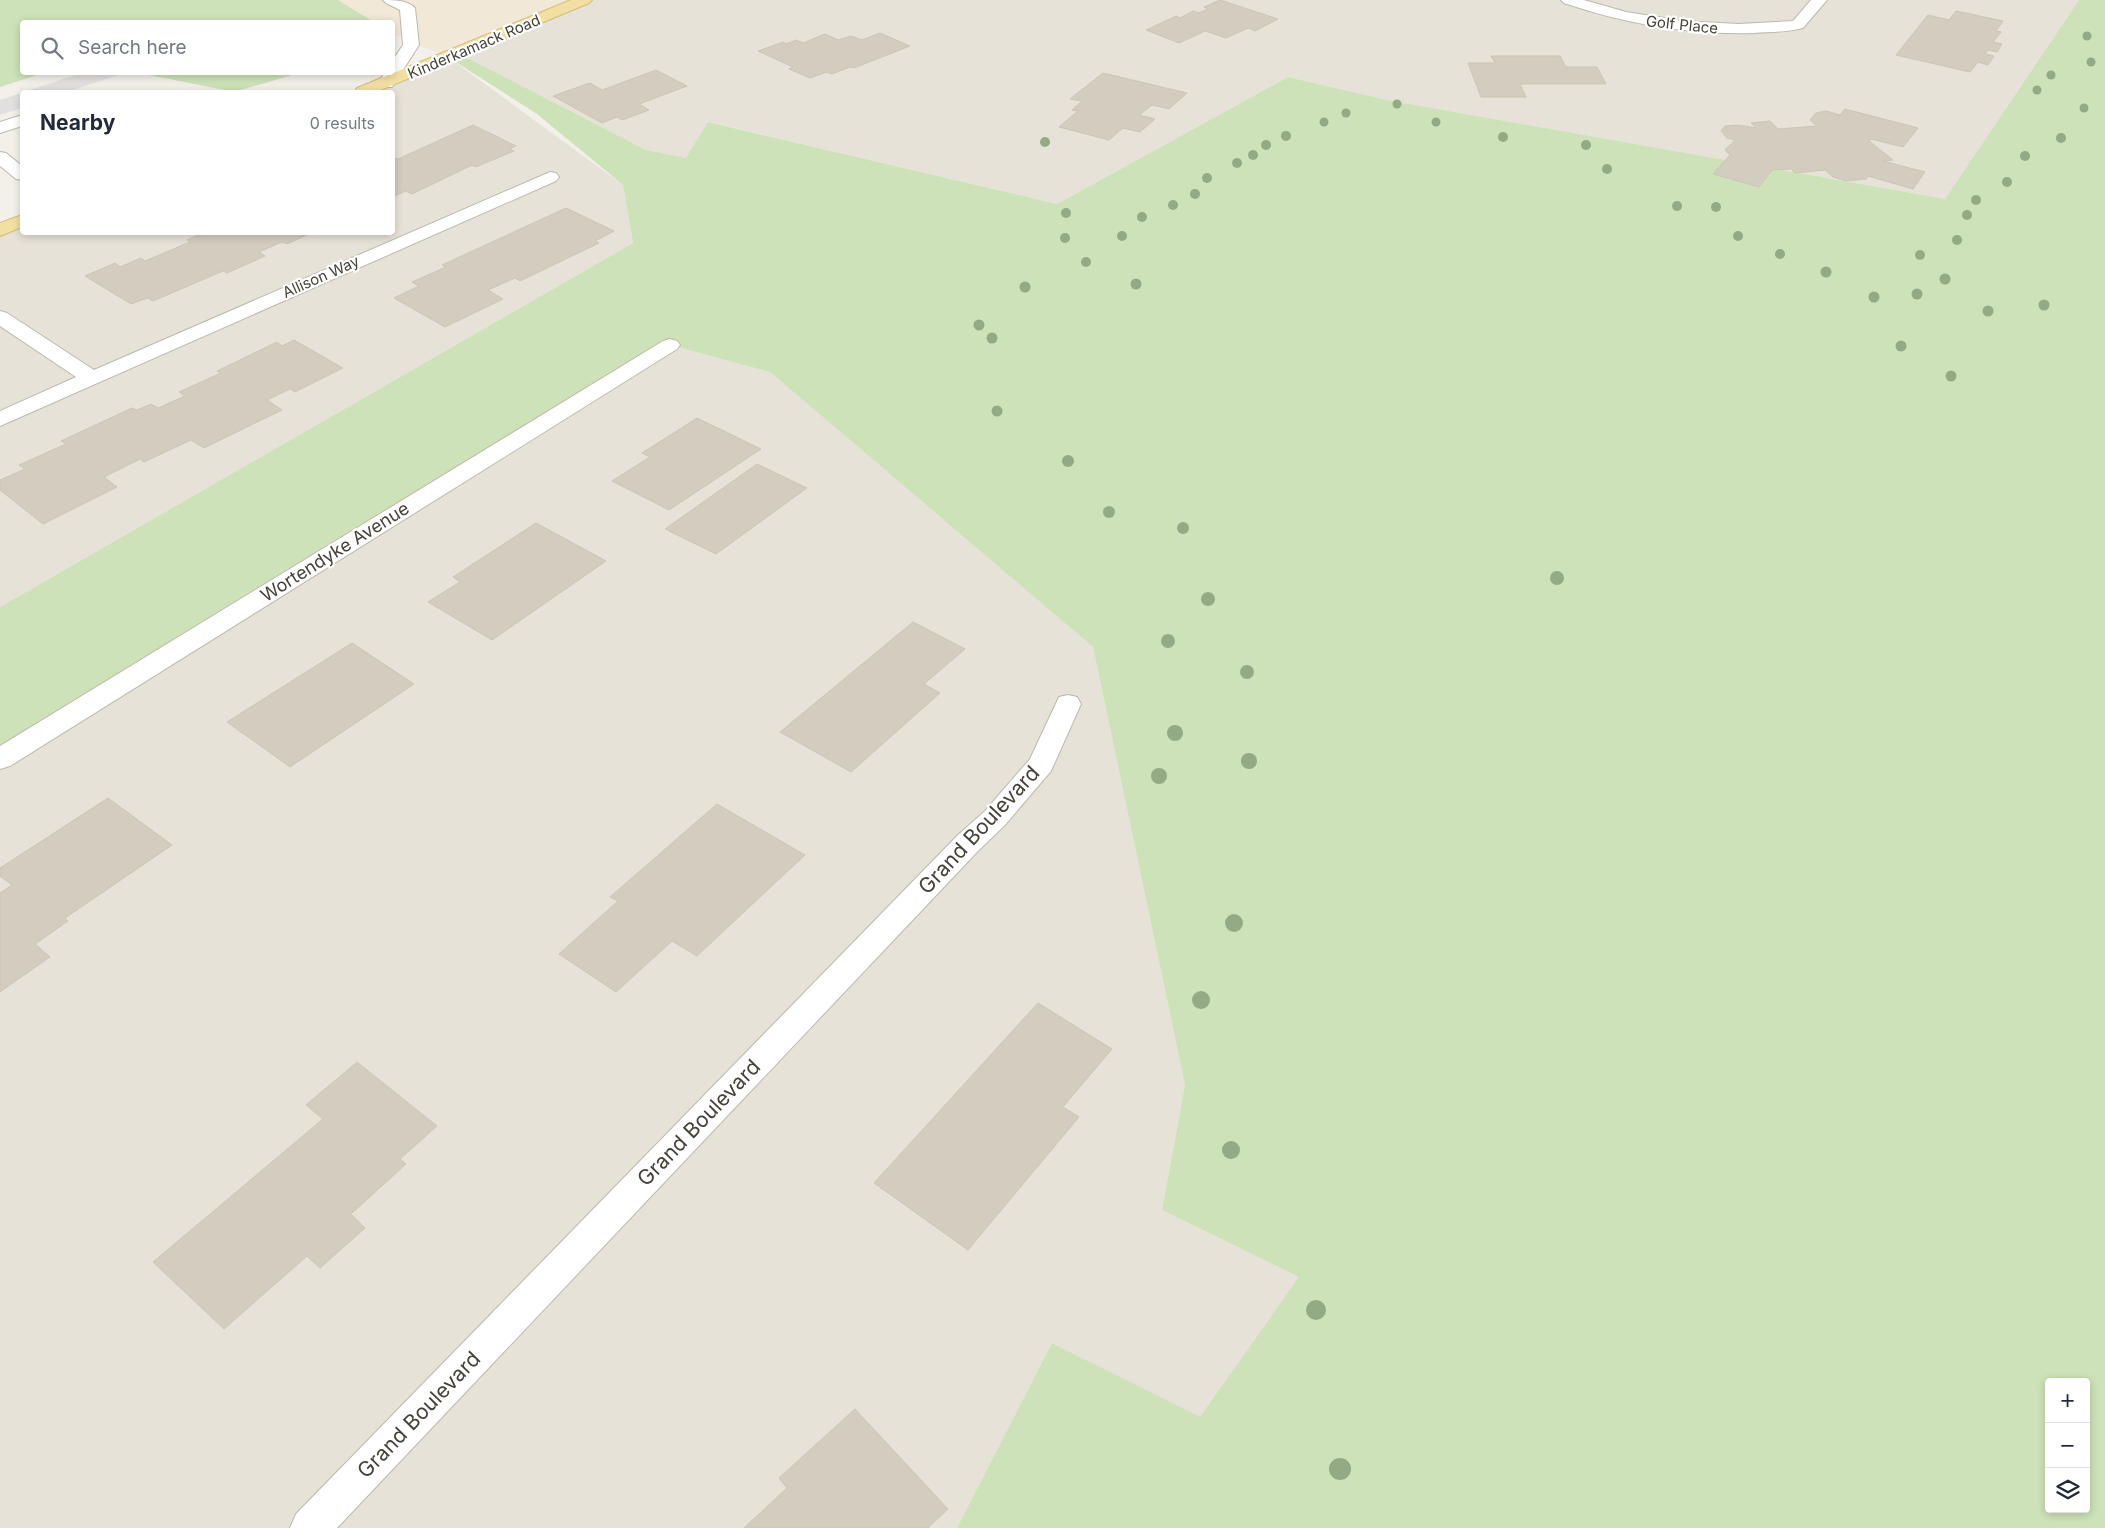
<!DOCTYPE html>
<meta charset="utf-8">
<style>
body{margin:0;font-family:Inter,sans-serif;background:#f6f6f7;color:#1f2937}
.controls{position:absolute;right:15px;bottom:15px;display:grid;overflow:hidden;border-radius:5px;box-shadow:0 2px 8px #0003}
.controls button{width:45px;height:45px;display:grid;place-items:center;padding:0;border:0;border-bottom:1px solid #e0e1e3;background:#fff;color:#1f2937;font:25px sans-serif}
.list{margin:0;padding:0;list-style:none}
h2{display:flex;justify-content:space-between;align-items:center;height:65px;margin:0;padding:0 20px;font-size:21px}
h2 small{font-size:16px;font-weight:400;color:#747a83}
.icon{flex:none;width:28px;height:28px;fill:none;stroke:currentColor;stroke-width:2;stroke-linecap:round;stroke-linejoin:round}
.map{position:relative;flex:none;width:2105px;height:1528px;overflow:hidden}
.search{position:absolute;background:#fff;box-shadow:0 2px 8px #0003;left:20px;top:20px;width:375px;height:55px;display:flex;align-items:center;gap:12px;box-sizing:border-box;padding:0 18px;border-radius:5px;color:#747a83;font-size:19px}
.panel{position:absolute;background:#fff;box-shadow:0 2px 8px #0003;left:20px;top:90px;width:375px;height:145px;border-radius:5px}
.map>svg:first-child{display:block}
.residential{fill:#e6e2d8}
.commercial{fill:#f2e8d8}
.green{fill:#cde2b8;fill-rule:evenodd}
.parking{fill:#e2e0de}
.building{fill:#d3cdc0;stroke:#cdc5b5}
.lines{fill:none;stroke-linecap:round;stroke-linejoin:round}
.minor-casing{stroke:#bdb8ad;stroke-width:2}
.major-casing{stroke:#d5bd75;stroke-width:2}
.minor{fill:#fff;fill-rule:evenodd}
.major{fill:#f2e0a3;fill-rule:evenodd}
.tree{fill:#94aa85}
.labels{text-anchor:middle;stroke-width:4.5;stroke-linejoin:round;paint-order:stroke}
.far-street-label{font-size:15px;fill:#464139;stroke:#fff}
.street-label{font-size:18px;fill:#464139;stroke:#fff}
.near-street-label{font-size:21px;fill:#464139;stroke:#fff}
</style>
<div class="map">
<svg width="2105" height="1528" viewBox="0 0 2105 1528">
<rect width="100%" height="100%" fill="#f3f0ea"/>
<g class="residential">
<path d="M584 0H2079L1945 199 1387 100 1288 77 1057 204 709 122 686 158 646 150 458 53Z"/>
<path d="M448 57 623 185 633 243 0 607V230L22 221V232H392V92H363Z"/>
<path d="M670 345 770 372 1093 647 1185 1085 1162 1210 1300 1277 1200 1418 1052 1343 957 1528H0V759Z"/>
</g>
<path class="commercial" d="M338 0H584L448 57 393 34 392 22H374Z"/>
<g class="green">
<path d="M0 0H338L374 22H22V72L43 73 0 87Z"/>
<path d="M2079 0H2105V1528H957L1052 1343 1200 1417 1299 1277 1162 1210 1185 1085 1093 647 770 372 670 345 0 759V607L633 243 623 185 537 114 448 57 458 53 646 150 686 158 708 122 1057 204 1288 77 1387 100 1945 199ZM2049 1382H2086V1509H2049Z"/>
<path d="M139 73H299L234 92Z"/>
</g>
<path class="parking" d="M81 73H113L118 75 67 92H22V108L0 115V100Z"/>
<g class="building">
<path d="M1220 0 1278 19 1255 31 1248 28 1226 38 1205 31 1179 43 1146 30 1176 16 1180 18 1193 11 1198 13 1208 9 1204 7Z"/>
<path d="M1956 11 2003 21 1996 31 2001 32 1993 42 2002 44 1997 52 1988 50 1985 54 1994 56 1988 65 1978 62 1970 72 1896 55 1928 15 1949 20Z"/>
<path d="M880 33 910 46 854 68 850 67 832 74 827 72 810 78 789 69 793 67 758 51 783 42 786 44 796 40 803 43 825 34 838 40 851 36 862 40Z"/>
<path d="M1491 56H1560L1566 67H1597L1606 84H1520L1526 97H1481L1468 63H1495Z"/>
<path d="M656 70 687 86 639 104 649 110 622 120 617 117 602 123 553 96 590 83 602 90Z"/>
<path d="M1103 73 1187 93 1169 109 1152 105 1139 115 1155 119 1140 132 1123 128 1109 140 1059 127 1078 111 1072 110 1082 101 1070 99Z"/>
<path d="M1845 109 1918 128 1903 147 1871 139 1869 141 1893 160 1883 161 1925 172 1913 189 1868 176 1866 179 1846 181 1833 177 1825 170 1795 173 1791 169 1772 170 1759 187 1713 174 1730 155 1725 150 1735 140 1727 138 1721 131 1725 126 1738 125 1756 128 1751 123 1770 121 1778 129 1817 126 1810 120 1816 113 1826 111 1840 115Z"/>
<path d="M473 125 516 146 509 149 514 151 476 167 472 165 412 194 406 191 392 197V158L398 159Z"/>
<path d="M566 208 614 231 595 241 599 243 520 281 515 278 488 290 503 299 445 327 394 298 419 286 412 282 446 267 442 265Z"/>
<path d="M204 232H313L287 244 282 242 259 252 265 256 227 273 223 271 153 301 147 298 131 304 85 276 115 263 120 267 141 258 145 261 190 242 187 240Z"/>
<path d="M294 340 343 368 295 392 290 389 267 400 282 410 204 448 191 440 144 462 140 459 104 477 117 487 43 524 0 490V480L25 469 19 465 66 444 61 441 132 408 137 410 151 404 158 408 185 396 179 392 221 373 217 371 277 342 282 346Z"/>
<path d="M697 418 761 449 669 510 612 481 650 457 642 453Z"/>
<path d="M757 464 807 488 716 554 665 529Z"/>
<path d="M536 523 606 561 492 640 428 602 460 582 453 577Z"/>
<path d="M913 622 965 649 924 684 940 693 851 772 780 732Z"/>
<path d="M352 643 414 684 290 767 227 722Z"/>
<path d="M108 798 172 845 65 918 68 921 35 944 50 957 0 992V893L12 885 0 876V868Z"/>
<path d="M717 804 805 855 697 956 672 941 616 992 559 954 618 901 610 897Z"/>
<path d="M1038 1003 1112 1049 1063 1107 1079 1117 968 1250 874 1183Z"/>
<path d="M357 1062 437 1126 400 1159 406 1164 351 1214 365 1228 320 1268 307 1256 224 1329 153 1262 323 1119 306 1105Z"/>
<path d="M855 1409 948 1509 928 1528H744L787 1488 779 1478Z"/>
</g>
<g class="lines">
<defs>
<g id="minor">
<path d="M383 0C395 0 407 0 415 8L419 45 392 87H380L378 84 385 72H392V61L403 45 400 10 386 3Z"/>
<path d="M1561 0H1584L1626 12 1682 21 1739 24 1793 21 1811 0H1827L1803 28C1788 32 1770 32 1754 33 1688 35 1626 24 1564 3Z"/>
<path d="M22 115V126L0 133V122Z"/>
<path d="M0 152 6 153 22 166V180L16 179 0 166Z"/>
<path d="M550 172 556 173 559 177 556 181 0 426V411L76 377 0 326V311L7 313 94 370Z"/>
<path d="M670 339 677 341 680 345 677 349 10 766 0 769V746L663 341Z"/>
<path d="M1068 695 1077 697 1081 704 1051 771 1005 825 978 851 337 1528H290L296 1514 958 835 985 811 1030 759 1059 697Z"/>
</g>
<g id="major">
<path d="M571 0H592L589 3 376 92H355L357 88Z"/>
<path d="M22 215V227L0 236V223Z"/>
</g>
</defs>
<use href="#minor" class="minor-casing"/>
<use href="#major" class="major-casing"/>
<use href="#minor" class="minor"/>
<use href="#major" class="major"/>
</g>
<g class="tree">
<circle cx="2087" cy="36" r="4.5"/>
<circle cx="2091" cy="62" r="4.5"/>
<circle cx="2051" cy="75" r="4.5"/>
<circle cx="2037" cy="90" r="4.5"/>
<circle cx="1397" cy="104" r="4.5"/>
<circle cx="2084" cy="108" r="4.5"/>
<circle cx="1346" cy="113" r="4.5"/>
<circle cx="1324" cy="122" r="4.5"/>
<circle cx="1436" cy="122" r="4.5"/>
<circle cx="1286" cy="136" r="5"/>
<circle cx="1503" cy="137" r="5"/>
<circle cx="2061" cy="138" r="5"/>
<circle cx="1045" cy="142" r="5"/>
<circle cx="1266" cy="145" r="5"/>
<circle cx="1586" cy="145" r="5"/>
<circle cx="1253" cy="155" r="5"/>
<circle cx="2025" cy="156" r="5"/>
<circle cx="1237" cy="163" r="5"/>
<circle cx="1607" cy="169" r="5"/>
<circle cx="1207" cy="178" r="5"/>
<circle cx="2007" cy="182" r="5"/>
<circle cx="1195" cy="194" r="5"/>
<circle cx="1976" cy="200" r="5"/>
<circle cx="1173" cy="205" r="5"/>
<circle cx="1677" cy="206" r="5"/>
<circle cx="1716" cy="207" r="5"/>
<circle cx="1066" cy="213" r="5"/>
<circle cx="1967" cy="215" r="5"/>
<circle cx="1142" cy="217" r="5"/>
<circle cx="1122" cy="236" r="5"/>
<circle cx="1738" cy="236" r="5"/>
<circle cx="1065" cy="238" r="5"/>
<circle cx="1957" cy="240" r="5"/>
<circle cx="1780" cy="254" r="5"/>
<circle cx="1920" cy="255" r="5"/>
<circle cx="1086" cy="262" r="5"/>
<circle cx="1826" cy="272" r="5.5"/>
<circle cx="1945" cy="279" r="5.5"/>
<circle cx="1136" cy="284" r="5.5"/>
<circle cx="1025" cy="287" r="5.5"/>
<circle cx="1917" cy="294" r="5.5"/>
<circle cx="1874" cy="297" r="5.5"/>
<circle cx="2044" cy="305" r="5.5"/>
<circle cx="1988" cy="311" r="5.5"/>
<circle cx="979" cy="325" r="5.5"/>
<circle cx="992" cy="338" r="5.5"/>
<circle cx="1901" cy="346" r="5.5"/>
<circle cx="1951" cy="376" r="5.5"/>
<circle cx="997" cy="411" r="5.5"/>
<circle cx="1068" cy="461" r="6"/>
<circle cx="1109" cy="512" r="6"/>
<circle cx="1183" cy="528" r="6"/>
<circle cx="1557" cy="578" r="7"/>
<circle cx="1208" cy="599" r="7"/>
<circle cx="1168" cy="641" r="7"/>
<circle cx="1247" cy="672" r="7"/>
<circle cx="1175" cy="733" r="8"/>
<circle cx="1249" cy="761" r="8"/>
<circle cx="1159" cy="776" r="8"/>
<circle cx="1234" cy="923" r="9"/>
<circle cx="1201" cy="1000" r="9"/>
<circle cx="1231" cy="1150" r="9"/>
<circle cx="1316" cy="1310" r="10"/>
<circle cx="1340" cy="1469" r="11"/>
</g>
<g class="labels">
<g class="far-street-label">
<text transform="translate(1682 25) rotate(6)" y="5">Golf Place</text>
<text transform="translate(474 47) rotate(-23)" y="5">Kinderkamack Road</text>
<text transform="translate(321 277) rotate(-24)" y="5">Allison Way</text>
</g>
<g class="street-label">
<text transform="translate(335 552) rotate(-32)" y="6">Wortendyke Avenue</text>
</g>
<g class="near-street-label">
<text transform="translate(979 830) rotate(-47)" y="7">Grand Boulevard</text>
<text transform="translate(699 1123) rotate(-46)" y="7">Grand Boulevard</text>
<text transform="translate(419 1415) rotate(-46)" y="7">Grand Boulevard</text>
</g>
</g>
</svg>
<div class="controls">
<button>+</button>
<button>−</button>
<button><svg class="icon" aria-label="layers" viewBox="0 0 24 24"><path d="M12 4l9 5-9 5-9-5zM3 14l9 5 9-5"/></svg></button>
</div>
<div class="search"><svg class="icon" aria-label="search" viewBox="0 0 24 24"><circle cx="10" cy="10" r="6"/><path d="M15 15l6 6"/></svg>Search here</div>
<section class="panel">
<h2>Nearby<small>0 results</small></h2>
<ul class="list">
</ul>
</section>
</div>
